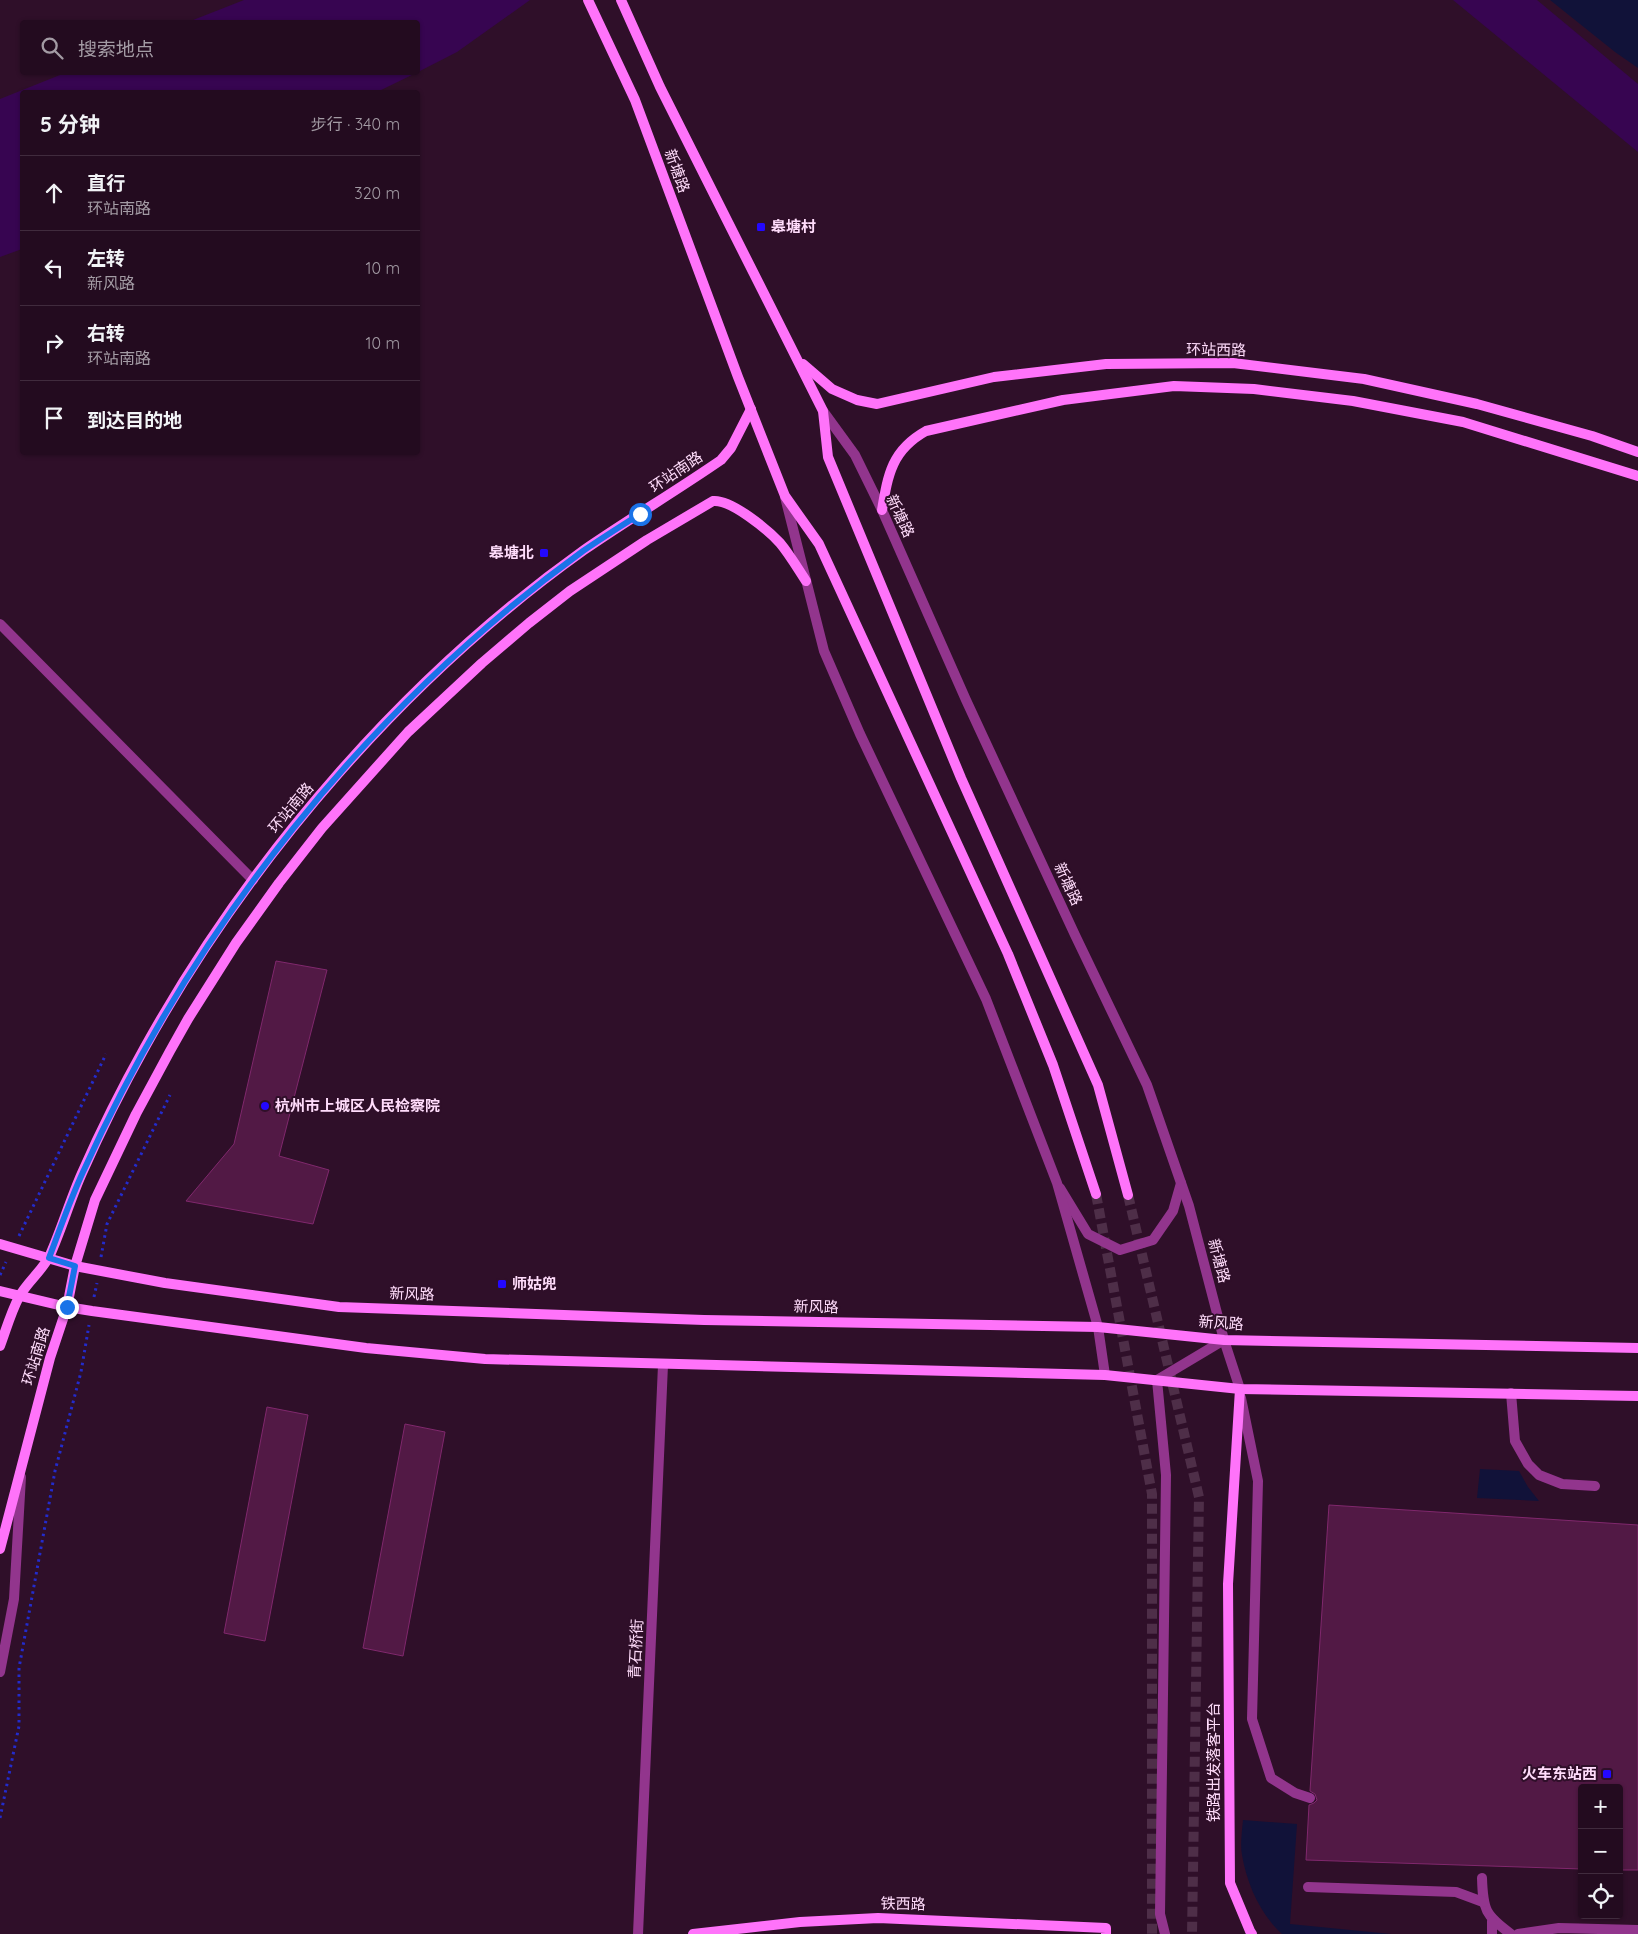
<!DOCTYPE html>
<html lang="zh">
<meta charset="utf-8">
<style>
body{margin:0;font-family:Quicksand,"Noto Sans SC",sans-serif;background:#2f192c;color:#f1f3f6}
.controls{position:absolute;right:15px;bottom:15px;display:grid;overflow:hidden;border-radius:5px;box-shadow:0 1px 4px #0004}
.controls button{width:45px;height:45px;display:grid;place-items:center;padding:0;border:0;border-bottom:1px solid #402b3d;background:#230b1f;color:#f1f3f6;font:25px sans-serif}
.stop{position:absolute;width:15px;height:15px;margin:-11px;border:4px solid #1a73e8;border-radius:50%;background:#fff}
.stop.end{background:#1a73e8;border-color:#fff;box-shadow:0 1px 5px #0008}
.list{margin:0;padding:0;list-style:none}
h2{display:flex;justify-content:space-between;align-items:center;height:65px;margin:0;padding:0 20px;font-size:21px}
h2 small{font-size:16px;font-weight:400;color:#a39ba4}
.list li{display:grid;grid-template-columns:32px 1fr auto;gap:15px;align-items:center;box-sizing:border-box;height:75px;padding:0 20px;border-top:1px solid #402b3d}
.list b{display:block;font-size:19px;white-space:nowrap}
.list p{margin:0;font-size:16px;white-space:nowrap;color:#a39ba4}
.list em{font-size:16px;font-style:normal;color:#a39ba4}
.icon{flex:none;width:28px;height:28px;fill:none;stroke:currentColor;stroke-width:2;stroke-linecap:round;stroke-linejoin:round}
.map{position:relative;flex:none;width:1638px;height:1934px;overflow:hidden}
.search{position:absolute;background:#230b1f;box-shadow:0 1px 4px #0004;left:20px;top:20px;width:400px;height:55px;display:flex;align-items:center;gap:12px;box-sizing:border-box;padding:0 18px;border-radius:5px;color:#a39ba4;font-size:19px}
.panel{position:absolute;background:#230b1f;box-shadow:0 1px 4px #0004;left:20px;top:90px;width:400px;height:365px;border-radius:5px}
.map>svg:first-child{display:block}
.green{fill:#111239}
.water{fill:#370551}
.building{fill:#521945;stroke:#80286d}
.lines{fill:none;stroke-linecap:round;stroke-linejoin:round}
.secondary-tunnel{stroke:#4e2e48;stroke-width:10;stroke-dasharray:10 5;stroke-linecap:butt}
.path{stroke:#232bcc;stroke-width:3;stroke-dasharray:2.5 4;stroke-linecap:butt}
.service{stroke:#92358d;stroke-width:10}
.minor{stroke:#92358d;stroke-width:10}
.tertiary{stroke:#92358d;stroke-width:10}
.secondary{stroke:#ff73fa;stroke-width:10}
.route{stroke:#1a73e8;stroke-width:6}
.poi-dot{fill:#2408ff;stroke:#2f0f29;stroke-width:2}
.labels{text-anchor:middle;stroke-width:4;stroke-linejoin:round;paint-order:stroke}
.street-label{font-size:15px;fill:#ffdcfb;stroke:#2f0f29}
.poi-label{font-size:15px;font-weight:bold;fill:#ffdcfb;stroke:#2f0f29;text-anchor:start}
</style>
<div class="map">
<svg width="1638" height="1934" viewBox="0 0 1638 1934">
<rect width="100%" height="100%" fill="#2f0f29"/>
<g class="green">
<path d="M1550 0H1638V68L1615 52Z"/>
<path d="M1480 1469 1519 1471 1528 1487 1539 1501 1477 1498Z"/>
<path d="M1243 1820 1297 1824 1290 1924 1391 1934H1282C1260 1914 1247 1884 1242 1855 1240 1845 1242 1831 1243 1820Z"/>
</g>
<g class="water">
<path d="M244 0H530L457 52 418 72V22H188Z"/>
<path d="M1453 0H1537L1638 84V152Z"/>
<path d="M65 73V72L416 73 377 92H22V249L0 257V99Z"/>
</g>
<g class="building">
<path d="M276 961 327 970 279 1156 329 1170 313 1224 186 1201 234 1144Z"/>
<path d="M267 1407 308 1415 265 1641 224 1633Z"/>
<path d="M405 1424 445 1432 403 1656 363 1648Z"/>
<path d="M1329 1505 1638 1525V1870H1619V1788H1582V1869L1306 1860 1309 1805 1314 1803 1317 1800 1315 1794 1310 1791Z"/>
</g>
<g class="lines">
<g class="secondary-tunnel">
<path d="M1096 1194 1152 1494V1934"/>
<path d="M1128 1195 1199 1497 1192 1934"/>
</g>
<g class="path">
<path d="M19 1236 106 1054"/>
<path d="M101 1257 107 1224 170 1095"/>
<path d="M0 1275 6 1262"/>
<path d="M94 1297 97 1283"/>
<path d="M0 1818 19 1726V1668L55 1471 81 1372 89 1325"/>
</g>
<g class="service">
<path d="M1060 1188 1088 1234 1120 1250 1153 1240 1173 1211 1181 1183"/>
<path d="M1511 1393 1515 1441 1528 1464 1539 1475 1562 1484 1595 1486"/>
<path d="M1241 1398 1258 1481 1252 1719 1271 1778 1295 1793 1310 1798"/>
<path d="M1482 1878C1483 1910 1485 1915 1511 1934"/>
<path d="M1308 1887 1456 1892 1483 1902"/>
<path d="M1492 1934V1921"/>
<path d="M1518 1934 1559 1928 1638 1930"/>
</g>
<g class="minor">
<path d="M0 624 253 880"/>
<path d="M638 1934 663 1365"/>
<path d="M1165 1934 1160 1914 1166 1475 1157 1380 1224 1340"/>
</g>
<g class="tertiary">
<path d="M823 411 855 455 882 510 966 700 1075 935 1147 1085 1189 1206 1224 1340 1240 1389"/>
<path d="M785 497 824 651 860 734 986 999 1057 1183 1098 1327 1105 1375"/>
<path d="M0 1672 14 1599 21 1477"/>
</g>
<g class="secondary">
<path d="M588 0 635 100 738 377 785 496 819 544 1008 954 1053 1065 1096 1194"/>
<path d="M621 0 660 87 823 411 828 457 961 778 1098 1085 1128 1195"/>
<path d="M803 364 832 389 857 400 877 404 994 377 1106 364 1233 363 1364 379 1477 404 1592 436 1638 452"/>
<path d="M882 510C888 474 892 450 926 431L1063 400 1174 386 1254 389 1353 401 1463 422 1638 476"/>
<path d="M0 1244 75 1266 165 1283 339 1307 704 1320 1098 1327 1224 1340 1638 1348"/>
<path d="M0 1291 67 1307 92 1311 366 1348 485 1359 1105 1375 1240 1389 1638 1396"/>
<path d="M0 1346C6 1330 11 1312 19 1297 27 1282 43 1270 50 1255 62 1228 70 1200 82 1173 101 1130 122 1088 145 1047 251 856 406 677 584 550 629 519 676 491 721 460L731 448 751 409"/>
<path d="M1240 1389 1228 1584 1230 1883 1250 1931 1252 1934"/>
<path d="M0 1549 50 1358 67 1307 75 1266 95 1200 136 1114 170 1051 188 1019 236 943 279 883 322 828 408 732 482 663 529 623 570 591 647 540 713 501C731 499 768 530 780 543 790 555 798 569 806 581"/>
<path d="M693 1934 800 1922 878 1918 1106 1928V1934"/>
</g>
</g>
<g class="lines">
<path class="route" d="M67 1307 75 1266 49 1258C60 1229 70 1200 83 1172 194 927 365 709 583 551 602 538 621 526 640 514"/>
</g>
<g class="poi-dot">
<rect x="756" y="222" width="10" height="10" rx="2.5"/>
<rect x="539" y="548" width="10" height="10" rx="2.5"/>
<circle cx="265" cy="1106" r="5"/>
<rect x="497" y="1279" width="10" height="10" rx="2.5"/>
<rect x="1602" y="1769" width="10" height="10" rx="2.5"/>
</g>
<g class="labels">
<g class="street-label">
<text transform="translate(677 171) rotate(70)" y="5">新塘路</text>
<text transform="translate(1216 350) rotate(1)" y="5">环站西路</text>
<text transform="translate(676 472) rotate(-34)" y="5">环站南路</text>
<text transform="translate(900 516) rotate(65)" y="5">新塘路</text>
<text transform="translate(291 808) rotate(-50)" y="5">环站南路</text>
<text transform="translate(1068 884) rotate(65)" y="5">新塘路</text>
<text transform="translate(1219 1261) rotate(75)" y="5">新塘路</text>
<text transform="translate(412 1294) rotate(2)" y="5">新风路</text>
<text transform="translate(816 1307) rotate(1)" y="5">新风路</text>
<text transform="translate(1221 1323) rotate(4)" y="5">新风路</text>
<text transform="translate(36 1356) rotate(-73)" y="5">环站南路</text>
<text transform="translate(636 1649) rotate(-87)" y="5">青石桥街</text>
<text transform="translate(1214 1762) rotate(-90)" y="5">铁路出发落客平台</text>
<text transform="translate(903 1904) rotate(1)" y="5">铁西路</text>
</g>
<g class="poi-label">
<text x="771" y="232">皋塘村</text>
<text x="534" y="558" text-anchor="end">皋塘北</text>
<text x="275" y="1111">杭州市上城区人民检察院</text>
<text x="512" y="1289">师姑兜</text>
<text x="1597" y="1779" text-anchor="end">火车东站西</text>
</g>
</g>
</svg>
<div class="controls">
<button>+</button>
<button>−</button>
<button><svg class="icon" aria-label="locate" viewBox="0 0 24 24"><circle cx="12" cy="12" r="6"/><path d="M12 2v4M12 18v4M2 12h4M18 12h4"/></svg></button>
</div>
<div class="stop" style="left:640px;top:514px"></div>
<div class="stop end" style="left:67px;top:1307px"></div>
<div class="search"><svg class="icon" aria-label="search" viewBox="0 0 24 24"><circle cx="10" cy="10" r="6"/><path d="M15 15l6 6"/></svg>搜索地点</div>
<section class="panel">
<h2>5 分钟<small>步行 · 340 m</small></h2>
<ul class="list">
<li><svg class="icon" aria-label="ahead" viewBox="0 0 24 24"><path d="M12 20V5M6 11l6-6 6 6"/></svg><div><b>直行</b><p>环站南路</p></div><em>320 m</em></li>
<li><svg class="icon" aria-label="left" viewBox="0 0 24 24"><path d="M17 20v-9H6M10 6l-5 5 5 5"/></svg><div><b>左转</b><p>新风路</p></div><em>10 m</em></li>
<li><svg class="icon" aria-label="right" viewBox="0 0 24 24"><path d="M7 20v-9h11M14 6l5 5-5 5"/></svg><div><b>右转</b><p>环站南路</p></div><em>10 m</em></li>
<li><svg class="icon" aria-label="arrive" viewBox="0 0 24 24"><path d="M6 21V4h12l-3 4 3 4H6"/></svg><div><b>到达目的地</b></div></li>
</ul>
</section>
</div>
